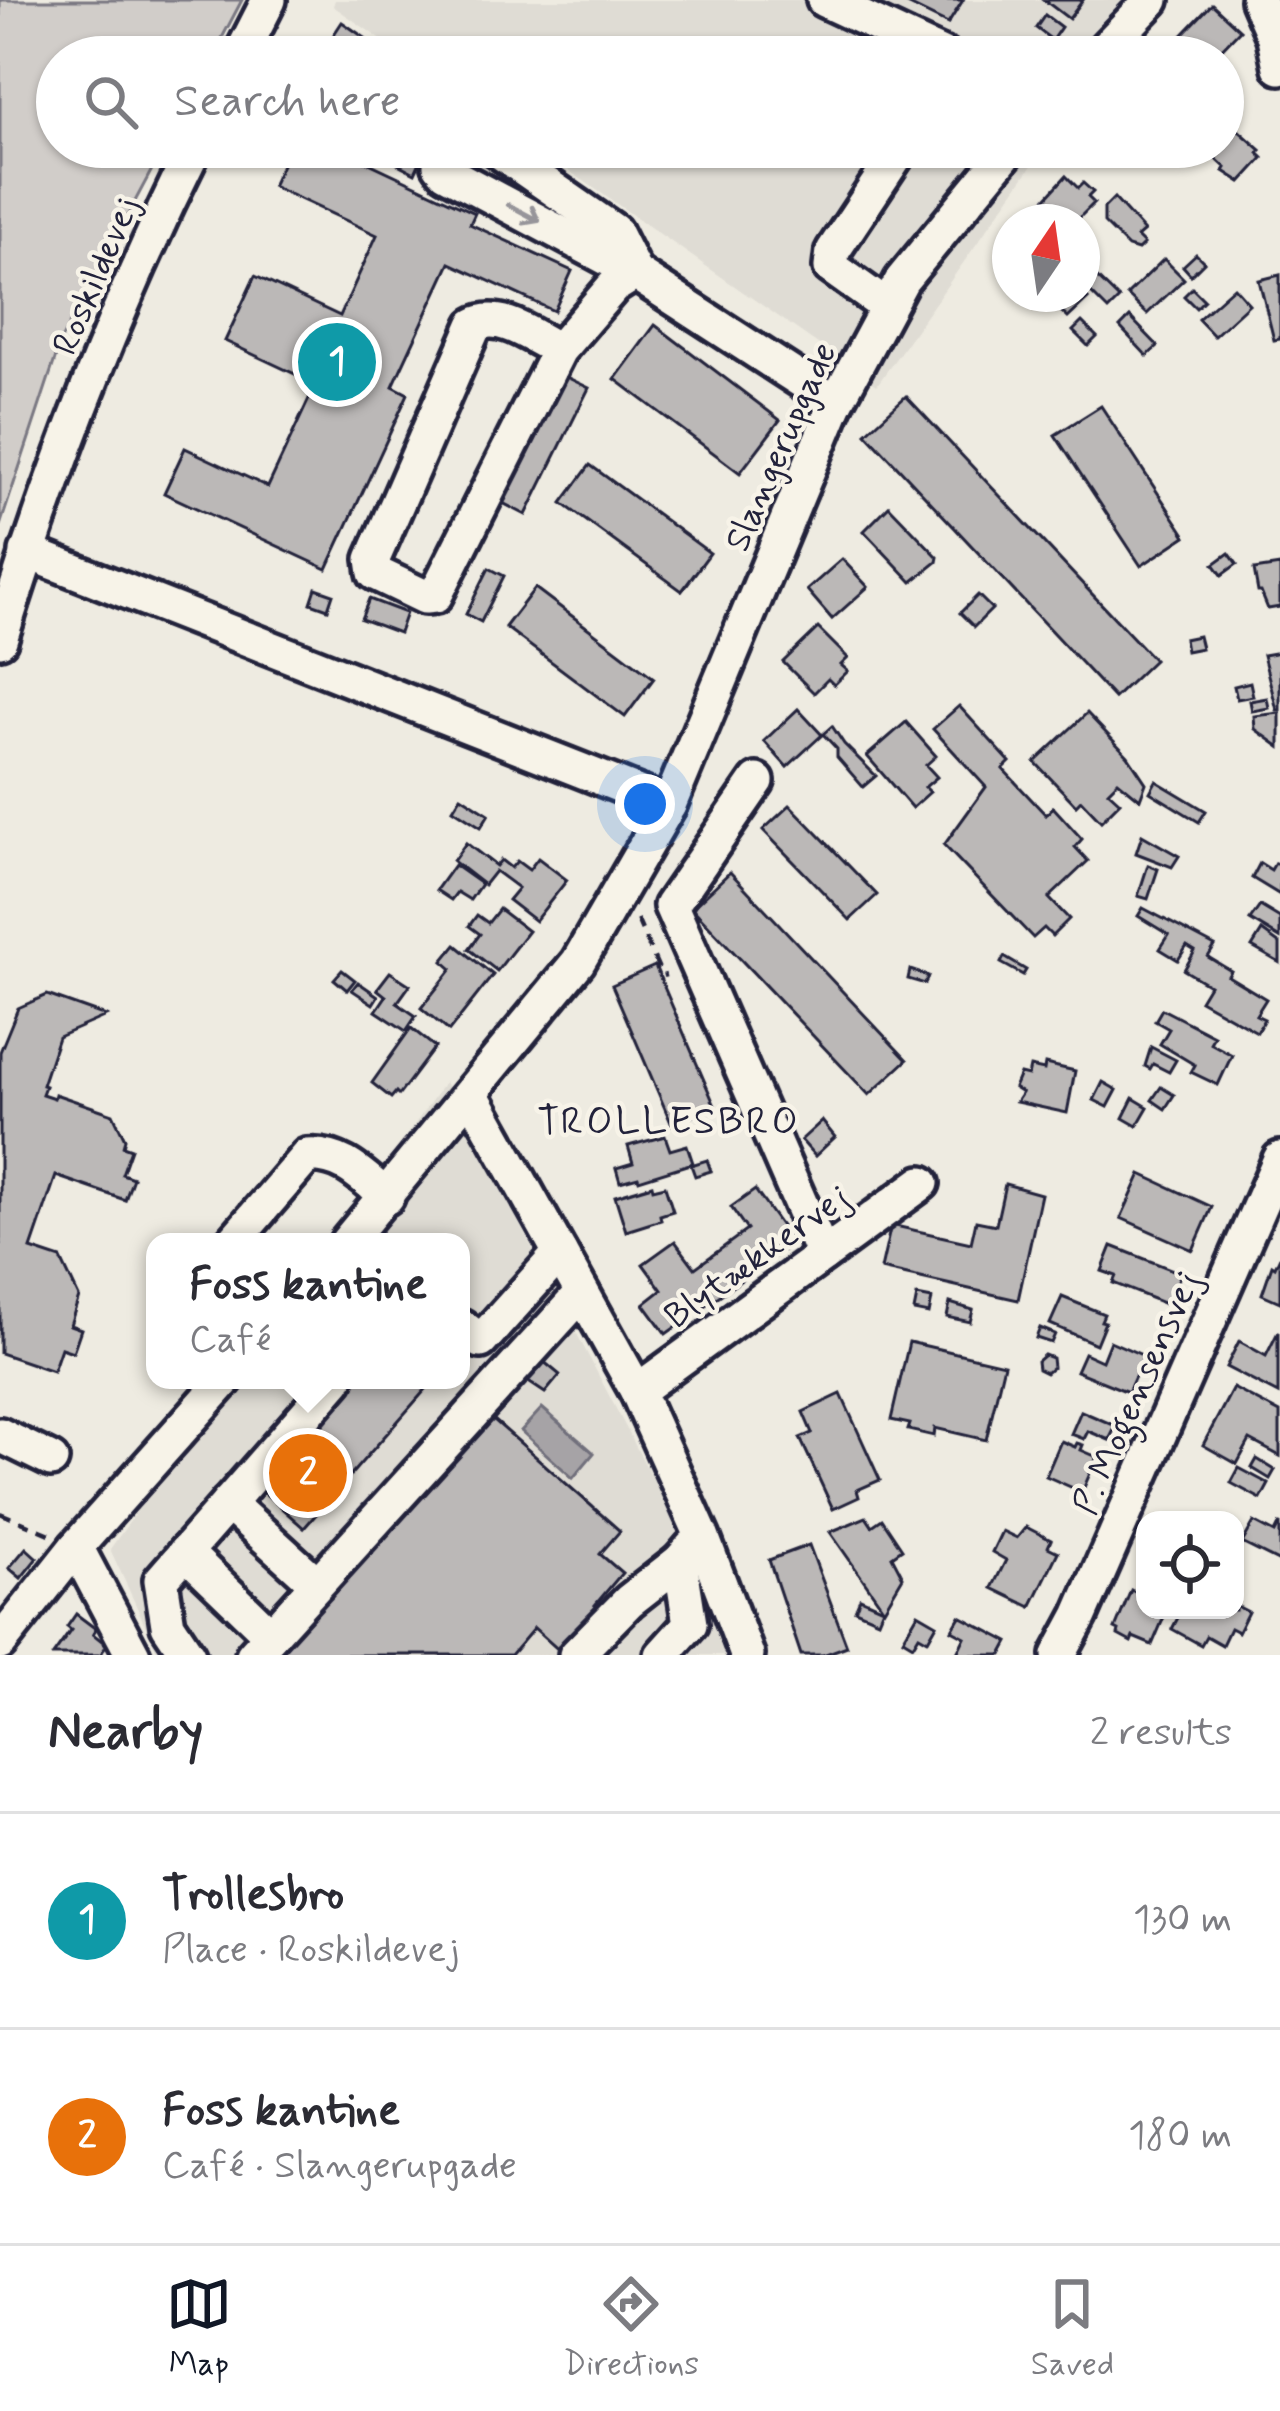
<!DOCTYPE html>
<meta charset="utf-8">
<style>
body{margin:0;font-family:Mynerve,sans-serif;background:#f2f2f3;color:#2b2b33}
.controls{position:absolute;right:36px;bottom:36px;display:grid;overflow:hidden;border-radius:24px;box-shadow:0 3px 9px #0004}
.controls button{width:108px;height:108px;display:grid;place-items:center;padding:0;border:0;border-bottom:3px solid #e1e1e2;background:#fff;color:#2b2b33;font:60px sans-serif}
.compass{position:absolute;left:992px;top:204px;width:108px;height:108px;border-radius:50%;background:#fff;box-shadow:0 3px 9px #0004;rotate:13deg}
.you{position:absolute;left:645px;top:804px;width:42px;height:42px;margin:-30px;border:9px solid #fff;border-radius:50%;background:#1a73e8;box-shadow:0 0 0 18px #1a73e833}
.badge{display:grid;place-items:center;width:78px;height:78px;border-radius:50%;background:#111827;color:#fff;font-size:39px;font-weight:700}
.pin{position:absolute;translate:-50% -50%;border:6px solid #fff;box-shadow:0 3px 12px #0006}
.popup{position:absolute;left:146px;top:1233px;width:324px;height:156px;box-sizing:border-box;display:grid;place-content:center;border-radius:24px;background:#fff;filter:drop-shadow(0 3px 9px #0005);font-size:39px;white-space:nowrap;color:#7c7c81}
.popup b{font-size:45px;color:#2b2b33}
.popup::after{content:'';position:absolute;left:50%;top:100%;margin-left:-24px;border:24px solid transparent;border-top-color:#fff}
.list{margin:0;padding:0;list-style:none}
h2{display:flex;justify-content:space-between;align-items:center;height:156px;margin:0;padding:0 48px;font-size:51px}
h2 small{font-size:39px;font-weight:400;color:#7c7c81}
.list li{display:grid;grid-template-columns:78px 1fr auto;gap:36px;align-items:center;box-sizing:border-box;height:216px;padding:0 48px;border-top:3px solid #e1e1e2}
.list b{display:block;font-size:45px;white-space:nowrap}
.list p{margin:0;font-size:39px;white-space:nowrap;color:#7c7c81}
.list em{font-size:39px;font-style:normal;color:#7c7c81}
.icon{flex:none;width:66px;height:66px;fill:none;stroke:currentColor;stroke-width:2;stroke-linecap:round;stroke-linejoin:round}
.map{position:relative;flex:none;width:1280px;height:1655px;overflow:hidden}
.search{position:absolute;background:#fff;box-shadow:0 3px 9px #0004;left:36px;right:36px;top:36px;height:132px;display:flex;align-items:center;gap:30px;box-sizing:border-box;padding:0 42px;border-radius:66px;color:#7c7c81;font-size:45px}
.sheet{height:588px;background:#fff}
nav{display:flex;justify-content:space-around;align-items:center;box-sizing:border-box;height:168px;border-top:3px solid #e1e1e2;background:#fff;font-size:33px;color:#7c7c81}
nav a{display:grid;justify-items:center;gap:6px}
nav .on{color:#111827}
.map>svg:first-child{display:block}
.built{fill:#dfdcd4}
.green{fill:#d1cdc9;stroke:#7a7882;stroke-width:3}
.water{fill:#a6a3a6;stroke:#716f7b;stroke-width:3}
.building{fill:#bbb8b7;stroke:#22223b;stroke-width:3}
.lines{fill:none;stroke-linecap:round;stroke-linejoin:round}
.minor-casing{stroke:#22223b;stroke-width:42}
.path{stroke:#22223b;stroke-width:4.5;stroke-dasharray:12 9;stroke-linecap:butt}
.minor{stroke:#f7f3e8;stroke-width:33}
.oneway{stroke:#97959a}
.labels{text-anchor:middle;stroke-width:9;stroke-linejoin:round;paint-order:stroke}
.street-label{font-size:36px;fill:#22223b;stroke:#f7f3e8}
.neighbourhood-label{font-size:39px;letter-spacing:3px;fill:#22223b;stroke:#f7f3e8}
</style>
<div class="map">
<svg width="1280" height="1655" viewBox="0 0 1280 1655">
<rect width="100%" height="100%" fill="#eeebe1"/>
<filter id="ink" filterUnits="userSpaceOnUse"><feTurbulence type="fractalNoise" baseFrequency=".00833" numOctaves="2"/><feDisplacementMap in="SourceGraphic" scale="24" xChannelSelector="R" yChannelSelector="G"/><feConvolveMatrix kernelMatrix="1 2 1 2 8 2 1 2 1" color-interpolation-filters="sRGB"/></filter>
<g filter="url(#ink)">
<g class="built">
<path d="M335 0H1151L1110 57H406L333 6Z"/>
<path d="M535 147H1045L877 385Z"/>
<path d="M445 1082 745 1655H159L110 1549 231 1380H461V1242H330Z"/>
</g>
<path class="green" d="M0 0H242L212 57H57V147H164L62 338 0 526Z"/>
<path class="water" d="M542 1408 594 1453 573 1478 521 1431Z"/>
<g class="building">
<path d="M899 0H963L948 24Z"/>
<path d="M1044 0H1083L1069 19Z"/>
<path d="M1212 4 1240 30 1214 57H1176L1168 50Z"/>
<path d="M1045 15 1061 27 1052 40 1036 28Z"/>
<path d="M342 22 365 38 352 57H319Z"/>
<path d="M1237 129 1261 150 1258 153 1263 158 1241 182 1224 171 1226 168 1212 155Z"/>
<path d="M290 147H335L475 213 470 224 572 271 554 311 450 263 393 386 408 394 327 569 164 493 185 448 268 487 316 384 225 341 255 276 340 316 377 235 272 186Z"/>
<path d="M404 152 421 160 415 173 398 164Z"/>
<path d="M1066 176 1078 188 1083 183 1093 192 1088 197 1094 203 1075 222H1048L1036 209Z"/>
<path d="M1114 198 1144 231 1137 237 1144 244 1138 250 1128 247 1104 223V208Z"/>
<path d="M1196 254 1204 262 1191 275 1183 266Z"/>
<path d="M1164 259 1184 279 1147 314 1127 295Z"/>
<path d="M1084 265 1119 299 1108 310 1082 284Z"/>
<path d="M1280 275V339L1274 340 1259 280Z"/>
<path d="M1234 287 1249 304 1214 336 1198 319Z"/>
<path d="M1192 288 1204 300 1196 308 1184 296Z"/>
<path d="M1082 293 1088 299 1068 318 1043 294Z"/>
<path d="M1130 317 1158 346 1147 356 1120 327Z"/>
<path d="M1082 322 1097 337 1088 346 1073 331Z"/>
<path d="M655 325 780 420 740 473 615 379Z"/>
<path d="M560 374 589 388 526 515 497 500Z"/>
<path d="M906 396 1154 660 1114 698 866 433Z"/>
<path d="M1101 406 1186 536 1141 566 1055 435Z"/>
<path d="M590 465 710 553 682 591 562 503Z"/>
<path d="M889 506 938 557 937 562 912 582 864 531Z"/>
<path d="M1229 553 1237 564 1222 575 1214 564Z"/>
<path d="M842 559 868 587 832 619 807 590Z"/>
<path d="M1280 566V607L1268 609 1261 592H1258L1254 570Z"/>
<path d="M489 568 504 576 481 622 466 614Z"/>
<path d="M316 588 333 594 328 609 311 603Z"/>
<path d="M535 588 654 678 625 717 505 627Z"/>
<path d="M978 595 992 609 974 627 960 613Z"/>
<path d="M369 599 406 613 399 633 361 619Z"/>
<path d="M818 628 848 658 841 665 848 671 834 685 828 679 814 693 783 662Z"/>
<path d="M1198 636 1201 648 1186 651 1184 639Z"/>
<path d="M1280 652V710H1277L1263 655Z"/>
<path d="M1250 682 1253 696 1237 699 1234 686Z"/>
<path d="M1267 698 1269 708 1252 711 1250 701Z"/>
<path d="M959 706 1010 762 1003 769 1046 815 1053 807 1082 839 1075 847 1088 861 1049 898 1069 919 1052 936 1044 928 1033 938 944 845 986 787 933 729Z"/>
<path d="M798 709 822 735 787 767 764 741Z"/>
<path d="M1087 713 1128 756 1146 783 1140 799 1118 781 1108 791 1120 802 1101 821 1081 800 1076 805 1035 762Z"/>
<path d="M1280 713V747L1255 729 1254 716Z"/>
<path d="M906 722 936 756 926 765 937 777 925 787 930 792 912 808 867 756Z"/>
<path d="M832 726 844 744 876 776 863 787 837 757V749L823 734Z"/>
<path d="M1156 781 1206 811 1199 822 1150 792Z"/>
<path d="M461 796 489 814 481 827 453 809Z"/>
<path d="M790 805 877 895 850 920 763 830Z"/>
<path d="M1142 835 1179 856 1172 867 1136 853Z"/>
<path d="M466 843 496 866 501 860 511 868 517 861 529 870 538 858 567 880 535 921 508 900 518 888 495 871 484 885 453 861Z"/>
<path d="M1260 863 1271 870 1275 863 1280 866V895L1252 878Z"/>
<path d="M454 865 481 884 470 900 457 892 451 900 436 890Z"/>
<path d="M1148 865 1158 869 1148 899 1138 896Z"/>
<path d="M730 872 907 1060 869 1095 692 908Z"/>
<path d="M1260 906 1280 918V938L1250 920Z"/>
<path d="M1143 908 1215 946 1208 957 1231 971 1228 976 1266 999 1256 1015 1264 1019 1257 1032 1200 1000 1209 985 1184 970 1195 951 1187 946 1178 960 1160 949 1169 935 1138 916Z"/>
<path d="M499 909 528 931 497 971 469 949 480 934 469 926 477 915 488 923Z"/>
<path d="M1262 931 1280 944V963L1252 947Z"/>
<path d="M456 945 493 975 449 1031 421 1008 452 969 443 961Z"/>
<path d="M1004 957 1026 970 1023 975 1001 963Z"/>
<path d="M655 966 715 1106 672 1125 612 985Z"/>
<path d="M342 970 355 980 347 990 334 979Z"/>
<path d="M910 970 928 976 925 984 908 979Z"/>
<path d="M390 972 410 985 397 1003 416 1016 406 1031 376 1011 386 996 377 989Z"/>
<path d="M358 982 378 996 373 1004 352 990Z"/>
<path d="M47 995 106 1016 58 1037 42 1085 45 1086 42 1094 54 1098 55 1094 113 1114 125 1139 123 1146 131 1149 122 1174 133 1178 125 1200 56 1176 31 1249 61 1259 79 1297 70 1325 81 1329 73 1352 61 1348 53 1371 0 1353V1052L18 1008Z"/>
<path d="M1162 1009 1214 1036 1210 1043 1232 1055 1218 1085 1191 1072 1195 1065 1160 1044 1169 1029 1155 1021Z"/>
<path d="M411 1028 435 1047 399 1095 396 1092 391 1098 372 1083Z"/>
<path d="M1151 1047 1176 1060 1169 1072 1153 1064 1150 1069 1145 1066Z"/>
<path d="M1045 1064 1075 1071 1067 1113 1016 1102 1022 1093 1014 1088 1020 1074 1028 1076 1030 1067 1044 1070Z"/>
<path d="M1103 1082 1117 1090 1108 1107 1094 1100Z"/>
<path d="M1161 1087 1174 1095 1165 1109 1152 1100Z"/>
<path d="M1133 1098 1148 1107 1137 1126 1123 1118Z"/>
<path d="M822 1121 835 1137 815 1156 801 1140Z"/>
<path d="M665 1136 670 1150 687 1145 693 1163 639 1180 638 1177 620 1182 616 1168 633 1163 628 1146Z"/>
<path d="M707 1160 711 1171 695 1176 691 1165Z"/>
<path d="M1141 1174 1212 1207 1193 1250 1121 1218Z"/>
<path d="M1005 1184 1041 1194 1018 1300 881 1269 891 1225 971 1243 976 1221 996 1225Z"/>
<path d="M652 1185 653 1189 665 1186 673 1211 660 1215 661 1220 626 1231 615 1196Z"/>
<path d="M755 1190 793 1243 666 1334 644 1304 662 1290 643 1264 675 1241 695 1268 747 1230 731 1207Z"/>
<path d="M1112 1246 1181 1273 1168 1305 1113 1283 1116 1276 1102 1271Z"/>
<path d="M1280 1256V1302L1262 1294 1272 1265 1275 1267Z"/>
<path d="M917 1296 932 1299 929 1314 914 1311Z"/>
<path d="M1062 1297 1104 1314 1101 1321 1105 1322 1096 1344 1050 1324Z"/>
<path d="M950 1303 973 1310 970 1322 947 1317Z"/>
<path d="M1040 1328 1055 1334 1051 1343 1036 1338Z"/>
<path d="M1278 1332V1394L1226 1367 1239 1341 1266 1356Z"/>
<path d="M1110 1341 1144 1356 1128 1392 1076 1371 1084 1353 1102 1361Z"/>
<path d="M909 1342 1004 1364 986 1440 935 1428 934 1436 908 1430 910 1424 891 1420Z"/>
<path d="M1044 1355 1052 1358 1053 1367 1046 1373 1038 1369 1037 1361Z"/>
<path d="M537 1356 560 1375 545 1393 524 1379Z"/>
<path d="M352 1380H434L304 1528 258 1487Z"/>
<path d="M1233 1388 1280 1413V1456L1250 1440 1237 1464 1203 1445Z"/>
<path d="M841 1394 880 1480 857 1490 859 1497 833 1509 800 1438 812 1433 803 1412Z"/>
<path d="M1081 1411 1116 1426 1109 1440 1088 1431 1084 1439 1071 1434Z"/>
<path d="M485 1412 620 1531 600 1554 622 1573 595 1605 600 1609 562 1653 534 1628 511 1655H272Z"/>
<path d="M1061 1441 1075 1447 1077 1443 1083 1445 1081 1450 1097 1457 1082 1492 1046 1476Z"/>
<path d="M1257 1459 1275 1470 1270 1479 1252 1468Z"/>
<path d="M1239 1468 1269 1484 1261 1499 1231 1483Z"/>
<path d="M866 1517 872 1526 882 1519 902 1549 892 1556 903 1577 884 1609 830 1532Z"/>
<path d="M1254 1522 1275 1533 1280 1523V1562L1242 1543Z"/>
<path d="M1026 1527 1051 1540 1048 1547 1058 1552 1031 1607 992 1588 1006 1560 992 1552 1002 1531 1017 1538Z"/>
<path d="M809 1545 847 1646 823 1655H801L769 1560Z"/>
<path d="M26 1548 37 1558 21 1578 9 1568Z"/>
<path d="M1131 1590 1145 1597V1610H1167L1152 1645 1133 1637 1131 1642 1118 1635 1119 1631 1115 1629Z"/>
<path d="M860 1598 883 1608 878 1620 855 1610Z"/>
<path d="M1235 1605 1248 1612 1238 1632 1230 1628 1222 1645 1206 1636 1201 1645 1172 1629 1182 1610H1235Z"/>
<path d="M918 1613 937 1624 928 1640 919 1635 913 1645 903 1639Z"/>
<path d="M76 1614 96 1629 93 1634 107 1645 100 1655H53L71 1630 67 1627Z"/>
<path d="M960 1616 1009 1642 1002 1655H956L965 1637 952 1630Z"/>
</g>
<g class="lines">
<defs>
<g id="minor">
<path d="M824 0 946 57"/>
<path d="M1258 0 1274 37 1280 67"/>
<path d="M240 57 269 0"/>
<path d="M1097 57 1152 0"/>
<path d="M443 147 440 165 446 172 635 273"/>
<path d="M493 147 614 231 635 273"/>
<path d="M887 307 831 267 833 251 902 147"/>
<path d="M559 350C534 338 501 311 475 325L373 559 375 573 425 597 435 596 559 350 613 287 635 273 836 403"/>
<path d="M27 552 669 805"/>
<path d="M0 640C52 471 116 305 195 147"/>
<path d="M757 781 671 906 823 1255"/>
<path d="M472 1095 637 1391 702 1536 747 1655"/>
<path d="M233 1242 307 1156C342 1153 362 1176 387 1197"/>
<path d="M347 1242 578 962 669 805 836 403 902 280 1011 147"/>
<path d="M461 1326 481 1341 560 1253"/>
<path d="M637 1391 922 1183"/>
<path d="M0 1435 51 1460"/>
<path d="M228 1503 317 1584"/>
<path d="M76 1547 133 1655"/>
<path d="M185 1552 271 1635"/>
<path d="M0 1643 76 1547 225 1380"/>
<path d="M188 1655 168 1625 161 1580 336 1380"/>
<path d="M253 1655 582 1293"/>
<path d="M576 1655 629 1601 680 1561"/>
<path d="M662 1655 690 1624 680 1561 692 1547"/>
<path d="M1059 1655 1080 1616 1280 1159"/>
</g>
</defs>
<use href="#minor" class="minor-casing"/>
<g class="path">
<path d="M637 919 662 976 666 975"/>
<path d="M0 1513 50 1534"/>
</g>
<use href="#minor" class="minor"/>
</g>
<defs><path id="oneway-shaft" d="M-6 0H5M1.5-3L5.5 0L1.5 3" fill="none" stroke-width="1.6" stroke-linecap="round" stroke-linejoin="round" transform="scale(3)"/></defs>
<use class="oneway" href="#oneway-shaft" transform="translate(524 213) rotate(28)"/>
</g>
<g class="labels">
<g class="street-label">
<text transform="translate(94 275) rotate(-67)" y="13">Roskildevej</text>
<text transform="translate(779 446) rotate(-66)" y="13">Slangerupgade</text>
<text transform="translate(756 1255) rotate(-36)" y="13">Blytækkervej</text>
<text transform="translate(1135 1392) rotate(-66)" y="13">P. Mogensensvej</text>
</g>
<g class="neighbourhood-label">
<text x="669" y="1133">TROLLESBRO</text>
</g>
</g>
</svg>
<div class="controls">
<button><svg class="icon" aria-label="locate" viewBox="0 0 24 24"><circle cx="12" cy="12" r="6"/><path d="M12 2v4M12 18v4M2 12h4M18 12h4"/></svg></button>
</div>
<svg class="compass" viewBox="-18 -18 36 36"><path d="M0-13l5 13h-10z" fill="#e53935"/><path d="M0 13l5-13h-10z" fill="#7c7c81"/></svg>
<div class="you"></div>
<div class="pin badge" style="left:337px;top:362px;background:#0f9aa8">1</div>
<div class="pin badge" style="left:308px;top:1473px;background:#e8710a">2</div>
<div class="popup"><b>Foss kantine</b>Café</div>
<div class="search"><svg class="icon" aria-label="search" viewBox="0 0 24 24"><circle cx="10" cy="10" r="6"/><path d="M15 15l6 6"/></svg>Search here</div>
</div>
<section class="sheet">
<h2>Nearby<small>2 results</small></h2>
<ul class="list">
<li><span class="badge" style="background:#0f9aa8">1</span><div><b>Trollesbro</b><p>Place · Roskildevej</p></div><em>130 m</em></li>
<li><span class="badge" style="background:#e8710a">2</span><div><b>Foss kantine</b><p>Café · Slangerupgade</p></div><em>180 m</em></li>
</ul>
</section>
<nav>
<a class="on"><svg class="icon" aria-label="map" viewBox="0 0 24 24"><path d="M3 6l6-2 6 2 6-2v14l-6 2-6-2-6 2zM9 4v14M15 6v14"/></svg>Map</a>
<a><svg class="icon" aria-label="directions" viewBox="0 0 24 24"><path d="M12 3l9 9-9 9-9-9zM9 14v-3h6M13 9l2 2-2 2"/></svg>Directions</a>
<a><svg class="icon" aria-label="saved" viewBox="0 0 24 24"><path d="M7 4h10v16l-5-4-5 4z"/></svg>Saved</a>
</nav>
